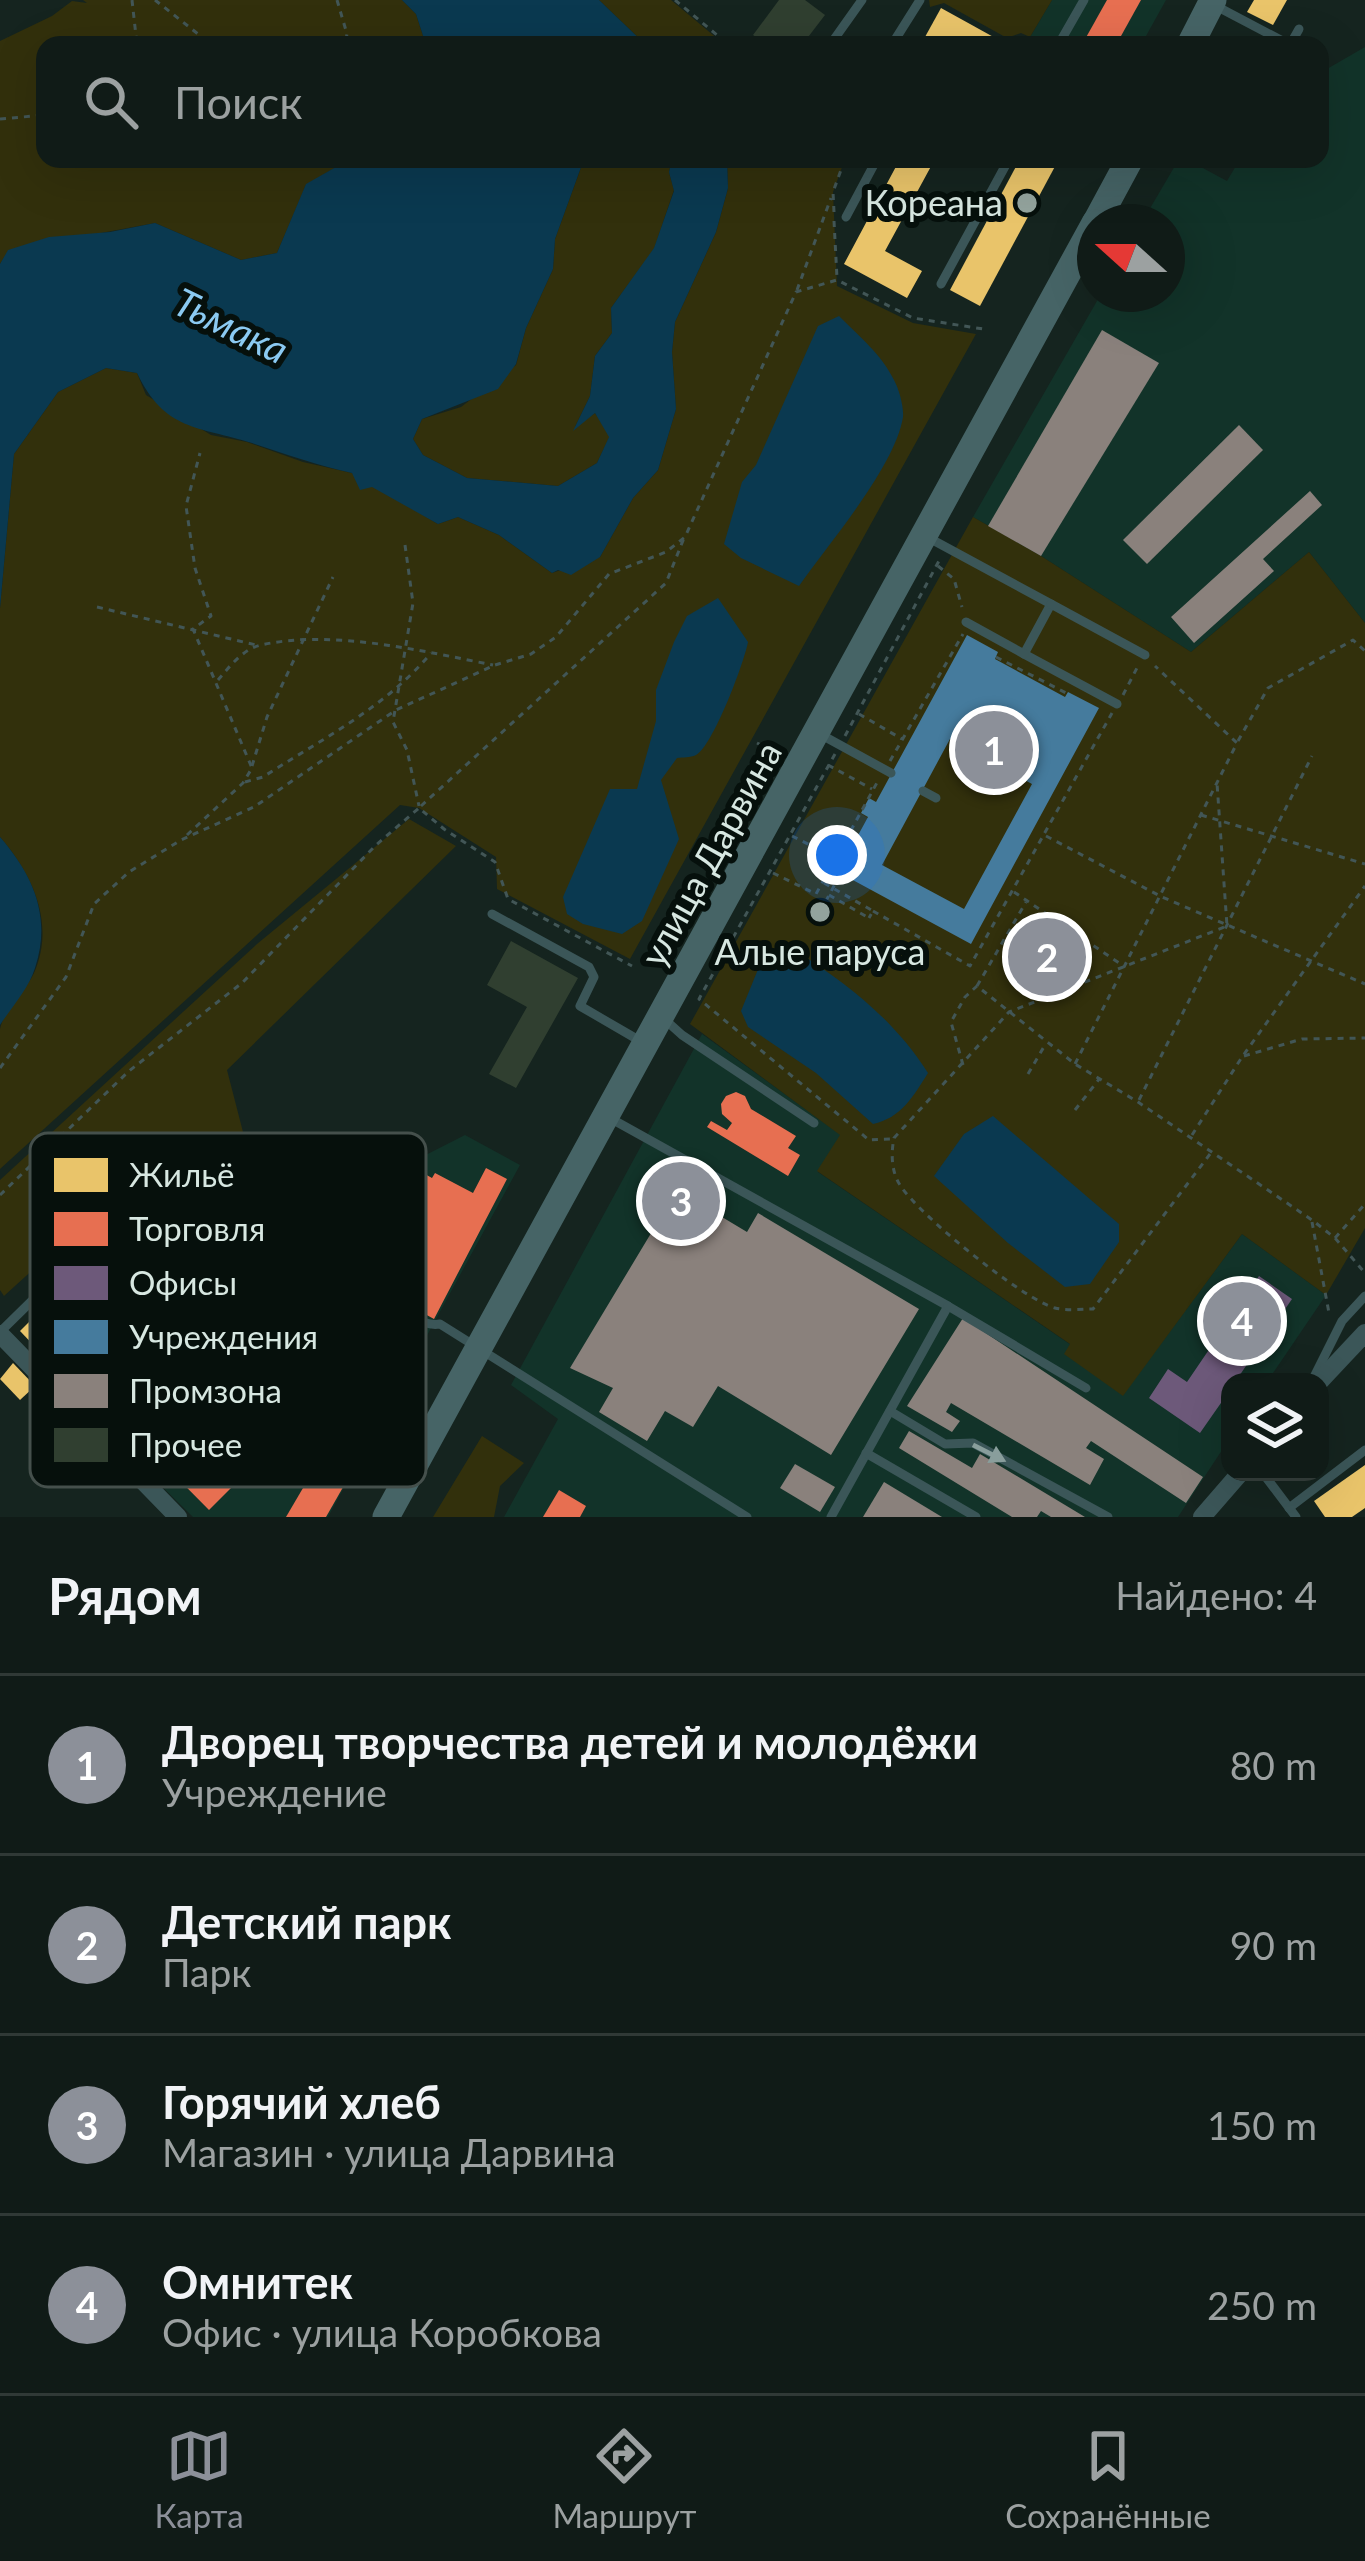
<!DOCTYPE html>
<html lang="ru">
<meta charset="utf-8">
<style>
body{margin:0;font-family:Lato,sans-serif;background:#1e2824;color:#f1f3f6}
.controls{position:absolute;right:36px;bottom:36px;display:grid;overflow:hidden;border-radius:24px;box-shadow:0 12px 48px #0002}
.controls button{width:108px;height:108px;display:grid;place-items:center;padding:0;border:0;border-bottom:3px solid #303936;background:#101b17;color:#f1f3f6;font:60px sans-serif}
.compass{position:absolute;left:1077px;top:204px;width:108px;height:108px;border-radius:50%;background:#101b17;box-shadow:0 12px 48px #0002;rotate:291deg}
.you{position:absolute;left:837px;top:855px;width:42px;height:42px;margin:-30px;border:9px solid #fff;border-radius:50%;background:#1a73e8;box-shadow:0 0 0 18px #1a73e833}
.badge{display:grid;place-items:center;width:78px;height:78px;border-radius:50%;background:#8c9099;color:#fff;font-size:39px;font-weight:700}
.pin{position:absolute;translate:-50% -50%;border:6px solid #fff;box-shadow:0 3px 12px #0006}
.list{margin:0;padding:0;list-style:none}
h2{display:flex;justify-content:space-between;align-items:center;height:156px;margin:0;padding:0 48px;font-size:51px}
h2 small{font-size:39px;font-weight:400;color:#9ca1a1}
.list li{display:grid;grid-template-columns:78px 1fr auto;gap:36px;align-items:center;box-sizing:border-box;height:180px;padding:0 48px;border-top:3px solid #303936}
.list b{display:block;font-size:45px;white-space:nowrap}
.list p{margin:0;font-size:39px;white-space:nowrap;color:#9ca1a1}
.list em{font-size:39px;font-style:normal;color:#9ca1a1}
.icon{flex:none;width:66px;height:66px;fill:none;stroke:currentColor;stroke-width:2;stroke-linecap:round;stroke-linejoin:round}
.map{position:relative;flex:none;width:1365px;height:1517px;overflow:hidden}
.search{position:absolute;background:#101b17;box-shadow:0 12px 48px #0002;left:36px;right:36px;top:36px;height:132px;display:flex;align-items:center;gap:30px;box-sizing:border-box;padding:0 42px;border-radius:24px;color:#9ca1a1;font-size:45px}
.sheet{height:876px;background:#101b17}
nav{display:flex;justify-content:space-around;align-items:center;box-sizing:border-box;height:168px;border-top:3px solid #303936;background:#101b17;font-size:33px;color:#9ca1a1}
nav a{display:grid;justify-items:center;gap:6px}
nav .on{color:#8c9099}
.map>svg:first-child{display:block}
.built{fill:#123329}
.green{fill:#32300c}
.water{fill:#0a3950}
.homes{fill:#e9c46a}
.shops{fill:#e76f51}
.offices{fill:#6d597a}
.public{fill:#457b9d;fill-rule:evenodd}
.industry{fill:#8a817c}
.building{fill:#303f30}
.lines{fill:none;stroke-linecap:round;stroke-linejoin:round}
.path{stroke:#425656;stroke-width:3;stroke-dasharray:6 6;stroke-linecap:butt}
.service{stroke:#3b5658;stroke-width:9}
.minor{stroke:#3b5658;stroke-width:18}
.secondary{stroke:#466466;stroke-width:27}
.path-bridge{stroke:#425656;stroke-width:3;stroke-dasharray:6 6;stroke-linecap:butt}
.oneway{fill:#899e9c}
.poi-dot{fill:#93a39d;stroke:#06100c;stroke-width:4.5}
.labels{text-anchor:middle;stroke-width:12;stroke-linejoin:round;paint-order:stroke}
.poi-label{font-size:36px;fill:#d7e7e1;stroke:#06100c;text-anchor:end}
.street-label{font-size:36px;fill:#d7e7e1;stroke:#06100c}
.water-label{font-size:39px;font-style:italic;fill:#8bcaf2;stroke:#06100c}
.key{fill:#06100c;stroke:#45504c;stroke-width:3}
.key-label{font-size:33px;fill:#d7e7e1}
</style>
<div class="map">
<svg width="1365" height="1517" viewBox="0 0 1365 1517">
<rect width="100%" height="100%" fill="#15241f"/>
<g class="built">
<path d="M1052 0H1166L1141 45H1044L1030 37Z"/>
<path d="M1365 47V623L1309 552 1191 652 1041 556 973 517 1101 294H1167V222H1142L1179 159H1186L1227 181 1240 159H1320V73Z"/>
<path d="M702 1034 841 1135 818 1172 1071 1345 1065 1353 1123 1395 1242 1234 1326 1295 1267 1382H1230V1438L1178 1517H504L558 1419 511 1385Z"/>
<path d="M465 1135 520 1165 328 1517H193L67 1393 155 1306 138 1282 268 1175 348 1259 406 1165Z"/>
</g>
<g class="green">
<path d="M83 0H402L416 14 426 45H204L179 36 164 45H45V159H350L306 185 277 253 241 260 155 223 9 250 0 264V41L52 16 72 1 87 3Z"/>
<path d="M599 0H671L725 45H646Z"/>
<path d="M929 0H1052L1030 37 1021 33 1007 38 944 3 930 7Z"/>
<path d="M584 159H672L669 172 674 190 654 249 611 308 612 333 595 356 590 396 575 427 595 413 610 436 597 463 558 486 467 478 423 455 413 439 422 419 461 407 516 365 526 328 553 269 555 239Z"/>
<path d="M727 159H845L833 192 837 286 913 323 976 334 630 959 497 889 496 857 419 808 400 805 0 1169C0 1130 0 1064 0 1029 4 1009 25 992 34 973 56 923 32 874 0 837V608L14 454 58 392 106 368 137 373 146 395 211 435 247 442 303 462 352 473 438 524 458 517 499 535 552 573 600 557 633 498 658 470 676 409 672 352 675 322 716 232 728 188Z"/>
<path d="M973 517 1041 556 1191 652 1309 552 1365 623V1228L1326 1295 1242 1234 1123 1396 1064 1354 1070 1344 817 1171 840 1135 690 1024Z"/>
<path d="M409 819 456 846 227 1070 243 1132 204 1214 130 1279 148 1305 122 1329 48 1256 4 1296 0 1290V1180L257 944Z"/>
<path d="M482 1436 524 1463 500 1486 494 1517H433Z"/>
</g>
<g class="water">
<path d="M402 0H599L646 45H426L416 14Z"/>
<path d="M350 159H584L555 239 553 269 526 328 516 364 498 389 422 419 413 439 423 455 467 478 558 486 597 463 609 437 595 413 573 431 590 396 595 356 612 333 611 308 654 248 674 191 669 172 672 159H727L728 188 716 232 675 322 672 352 676 409 658 470 633 498 600 557 571 575 558 570 552 573 499 535 458 517 438 524 372 487 360 490 352 473C317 465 285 454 252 443 197 426 165 431 137 373L106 368 58 392 14 454 0 608V264L8 250 49 237 110 232 155 223 241 260 277 253 306 184Z"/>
<path d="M839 316C859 336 882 355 894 380 899 389 904 407 903 417 895 467 829 543 799 586L741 558 724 544 742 482 756 465 818 326Z"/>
<path d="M718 598 748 642C744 663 713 746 696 755 690 758 683 757 677 758L661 780 679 839 642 921 622 934 583 924 567 914 563 897 610 789H637L656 721V690L674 642 687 616Z"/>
<path d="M0 837C33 875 52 917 35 968 29 988 11 1008 0 1025Z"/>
<path d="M801 954C851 987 895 1021 928 1073 913 1097 901 1118 873 1124L816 1073 748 1027 741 1011 761 962H783Z"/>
<path d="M993 1116 1119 1224V1242L1090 1284 1065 1287 1008 1243 934 1176 964 1134Z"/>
</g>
<g class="homes">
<path d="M1254 0H1287L1273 25 1247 12Z"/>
<path d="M941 8 1008 45H940L925 37Z"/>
<path d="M900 159H935L885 251 922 271 907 298 844 264Z"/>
<path d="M1020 159H1059L980 306 950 290Z"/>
<path d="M48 1303 92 1349 63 1376 20 1331Z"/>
<path d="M13 1363 35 1386 20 1400 0 1379Z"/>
<path d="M1365 1465V1508L1352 1517H1325L1314 1501Z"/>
</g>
<g class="shops">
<path d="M1107 0H1141L1116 45H1092L1084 41Z"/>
<path d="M736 1092 745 1096 751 1109 796 1136 788 1148 800 1155 788 1176 707 1127 711 1121 727 1130 732 1123 722 1114 721 1104 726 1096Z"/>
<path d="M414 1168 432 1178 435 1173 473 1193 486 1168 507 1179 434 1319 412 1307 417 1298 387 1283 375 1302 344 1284Z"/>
<path d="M177 1319 288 1433 266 1455 182 1370 141 1410 178 1448 190 1437 236 1483 209 1510 105 1405 165 1346 158 1339Z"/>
<path d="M337 1430 366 1447 326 1517H286Z"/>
<path d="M559 1490 586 1506 580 1517H543Z"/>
</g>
<path class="offices" d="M1259 1276 1292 1299 1235 1382H1230V1390L1200 1433 1149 1398 1168 1369 1187 1382Z"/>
<path class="public" d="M967 635 998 652 995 659 1065 697 1068 692 1099 708 971 944 838 872 868 817 861 813 869 798 876 802ZM950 739 1032 784 964 909 882 865Z"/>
<g class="industry">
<path d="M1102 330 1159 363 1041 556 988 526Z"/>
<path d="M1239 425 1263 450 1147 564 1123 540Z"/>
<path d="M1310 491 1322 505 1263 559 1274 571 1194 643 1171 617Z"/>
<path d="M677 1190 747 1232 758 1213 919 1309 831 1455 718 1386 693 1427 665 1411 647 1441 599 1412 613 1388 570 1368Z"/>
<path d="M963 1318 1203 1477 1186 1503 1091 1441 1086 1448 1104 1459 1090 1485 951 1403 946 1412 960 1421 952 1432 907 1406Z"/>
<path d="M909 1431 972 1468 980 1454 1085 1517H1051L1041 1511 1037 1517H1012L899 1448Z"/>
<path d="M795 1464 835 1487 820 1512 780 1488Z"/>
<path d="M884 1482 942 1517H863Z"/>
</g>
<g class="building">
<path d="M779 0H805L825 15 802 45H767L753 35Z"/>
<path d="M511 941 578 978 516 1088 489 1074 527 1007 487 985Z"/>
</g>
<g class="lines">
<g class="path">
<path d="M132 0 137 45"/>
<path d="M155 0 212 45"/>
<path d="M337 0 347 34 345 45"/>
<path d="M675 0 729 45"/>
<path d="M0 119 45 115"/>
<path d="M834 212 833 192 845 159"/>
<path d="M834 221 837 278"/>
<path d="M797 290 831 198"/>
<path d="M405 545 413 603 393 722 407 750 419 806"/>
<path d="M938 566 954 579 962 607"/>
<path d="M97 607 256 645"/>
<path d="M996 657 1066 693"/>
<path d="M218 680C230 666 243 649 261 645 332 629 422 651 493 665"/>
<path d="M1123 695 1138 666"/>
<path d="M859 714 902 739"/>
<path d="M845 736 940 559"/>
<path d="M1238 741 1268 688 1353 640 1365 651"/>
<path d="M757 743 777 753 772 764"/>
<path d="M835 754 699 999 869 1140 892 1139"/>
<path d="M890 761 963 634"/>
<path d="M828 765 872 789"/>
<path d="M252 766 267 717 333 577"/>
<path d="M245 782 263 777C322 739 386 707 431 653"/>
<path d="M421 806 666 583 684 538"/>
<path d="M1201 815 1365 864"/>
<path d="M187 835 243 783 252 768 193 629 211 616 195 568 186 506 200 453"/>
<path d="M792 836 836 858"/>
<path d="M1046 836 1162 897 1365 984"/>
<path d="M773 873 816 894 879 779"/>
<path d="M824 883 873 911 869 918"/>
<path d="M1014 892 1125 967"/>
<path d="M829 895 869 918"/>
<path d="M873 911 970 966 1112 713"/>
<path d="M977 986 1026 902"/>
<path d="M1244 1056 1302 1039 1365 1038"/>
<path d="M1075 1064 1237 743 1155 666"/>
<path d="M963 1065 951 1022 965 997 977 986 1075 1064 1138 1102 1312 1220 1335 1238 1365 1273"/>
<path d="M0 1068 66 977 94 904 129 872 181 840 254 807 396 710 495 665 531 654 556 637 609 574 666 552 685 537 796 292 837 280 913 318 983 329"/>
<path d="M1028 1074 1045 1045"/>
<path d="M1139 1100 1312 756"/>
<path d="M1075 1110 1100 1078"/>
<path d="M1192 1135 1242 1057 1365 886"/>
<path d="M1210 1154 1093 1309C1081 1309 1067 1311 1055 1308 1022 1299 918 1214 900 1185 891 1171 891 1153 894 1138L1009 1012 1227 926 1217 783"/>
<path d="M0 1195 129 1071 242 983 376 845 419 808 444 829 495 862 508 899 632 966"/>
<path d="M1312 1222 1329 1313"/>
<path d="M1335 1238 1365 1204"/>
</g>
<g class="service">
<path d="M1216 6 1290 45"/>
<path d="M830 45 862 0"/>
<path d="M897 45 893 43 920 0"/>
<path d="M1065 45 1060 42 1084 0"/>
<path d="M1290 45 1299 29"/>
<path d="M846 217 877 159"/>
<path d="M941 284 1009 159"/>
<path d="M929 538 1051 604 1024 654 1117 704"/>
<path d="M1051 604 1145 655"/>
<path d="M966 622 1024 654"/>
<path d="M818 733 891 773"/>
<path d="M923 791 936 798"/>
<path d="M492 914 589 967 594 977 580 1006 642 1042"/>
<path d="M662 1017 682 1035 814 1123"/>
<path d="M608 1117 948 1306 831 1517"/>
<path d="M245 1279 282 1246C317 1250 322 1282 349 1298 365 1307 378 1304 395 1308 411 1313 422 1327 440 1324L747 1517"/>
<path d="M948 1306 1086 1388"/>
<path d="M0 1332 52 1281 113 1343 58 1394"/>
<path d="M1314 1377 1342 1321 1365 1296"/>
<path d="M890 1411 945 1444 973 1443 1108 1517"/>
<path d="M866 1453 976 1517"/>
<path d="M1262 1472 1296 1517"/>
<path d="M1289 1508 1365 1450"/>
</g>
<g class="minor">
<path d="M0 1334 178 1517"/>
<path d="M1319 1382 1365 1333"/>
<path d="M1202 1517 1241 1472"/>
</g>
<g class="secondary">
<path d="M1190 45 1213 0"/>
<path d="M1096 222 1130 159"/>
<path d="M386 1517 1095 223"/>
</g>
<path class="path-bridge" d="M820 912 841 873"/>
</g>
<defs><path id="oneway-solid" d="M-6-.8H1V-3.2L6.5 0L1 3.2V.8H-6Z" transform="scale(3)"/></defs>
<use class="oneway" href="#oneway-solid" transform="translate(989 1453) rotate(27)"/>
<g class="poi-dot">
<circle cx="1027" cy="203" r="12"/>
<circle cx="820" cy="912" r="12"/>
</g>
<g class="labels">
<g class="poi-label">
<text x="1003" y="216">Кореана</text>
<text x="820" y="965" text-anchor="middle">Алые паруса</text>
</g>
<g class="street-label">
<text transform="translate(711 854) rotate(-61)" y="13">улица Дарвина</text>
</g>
<g class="water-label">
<text transform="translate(231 326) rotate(26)" y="14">Тьмака</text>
</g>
</g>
<rect x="30" y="1133" width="396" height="354" rx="18" class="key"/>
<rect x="54" y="1158" width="54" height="34" fill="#e9c46a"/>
<rect x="54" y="1212" width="54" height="34" fill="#e76f51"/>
<rect x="54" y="1266" width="54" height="34" fill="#6d597a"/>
<rect x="54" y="1320" width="54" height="34" fill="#457b9d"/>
<rect x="54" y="1374" width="54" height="34" fill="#8a817c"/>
<rect x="54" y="1428" width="54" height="34" fill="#303f30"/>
<g class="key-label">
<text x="129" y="1187">Жильё</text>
<text x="129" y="1241">Торговля</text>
<text x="129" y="1295">Офисы</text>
<text x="129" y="1349">Учреждения</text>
<text x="129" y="1403">Промзона</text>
<text x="129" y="1457">Прочее</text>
</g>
</svg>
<div class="controls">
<button><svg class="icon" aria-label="layers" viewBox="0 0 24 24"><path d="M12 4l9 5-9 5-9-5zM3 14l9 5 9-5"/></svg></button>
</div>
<svg class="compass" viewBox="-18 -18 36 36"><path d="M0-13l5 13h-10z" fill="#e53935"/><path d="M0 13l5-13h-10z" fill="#9ca1a1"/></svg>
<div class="you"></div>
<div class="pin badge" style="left:994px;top:750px">1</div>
<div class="pin badge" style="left:1047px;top:957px">2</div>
<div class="pin badge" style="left:681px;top:1201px">3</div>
<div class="pin badge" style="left:1242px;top:1321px">4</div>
<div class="search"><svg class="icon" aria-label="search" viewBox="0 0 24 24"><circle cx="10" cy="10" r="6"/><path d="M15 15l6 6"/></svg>Поиск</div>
</div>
<section class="sheet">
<h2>Рядом<small>Найдено: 4</small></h2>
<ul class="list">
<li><span class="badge">1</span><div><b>Дворец творчества детей и молодёжи</b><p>Учреждение</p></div><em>80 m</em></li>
<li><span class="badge">2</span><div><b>Детский парк</b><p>Парк</p></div><em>90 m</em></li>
<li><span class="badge">3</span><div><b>Горячий хлеб</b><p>Магазин · улица Дарвина</p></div><em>150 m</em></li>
<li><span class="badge">4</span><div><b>Омнитек</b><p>Офис · улица Коробкова</p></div><em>250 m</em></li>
</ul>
</section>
<nav>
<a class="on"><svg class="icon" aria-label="map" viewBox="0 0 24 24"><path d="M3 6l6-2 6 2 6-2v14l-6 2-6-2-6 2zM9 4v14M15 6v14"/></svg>Карта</a>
<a><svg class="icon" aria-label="directions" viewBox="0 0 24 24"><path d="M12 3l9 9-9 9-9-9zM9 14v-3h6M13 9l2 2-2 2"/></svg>Маршрут</a>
<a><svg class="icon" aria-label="saved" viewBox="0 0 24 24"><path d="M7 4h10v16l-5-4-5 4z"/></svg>Сохранённые</a>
</nav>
